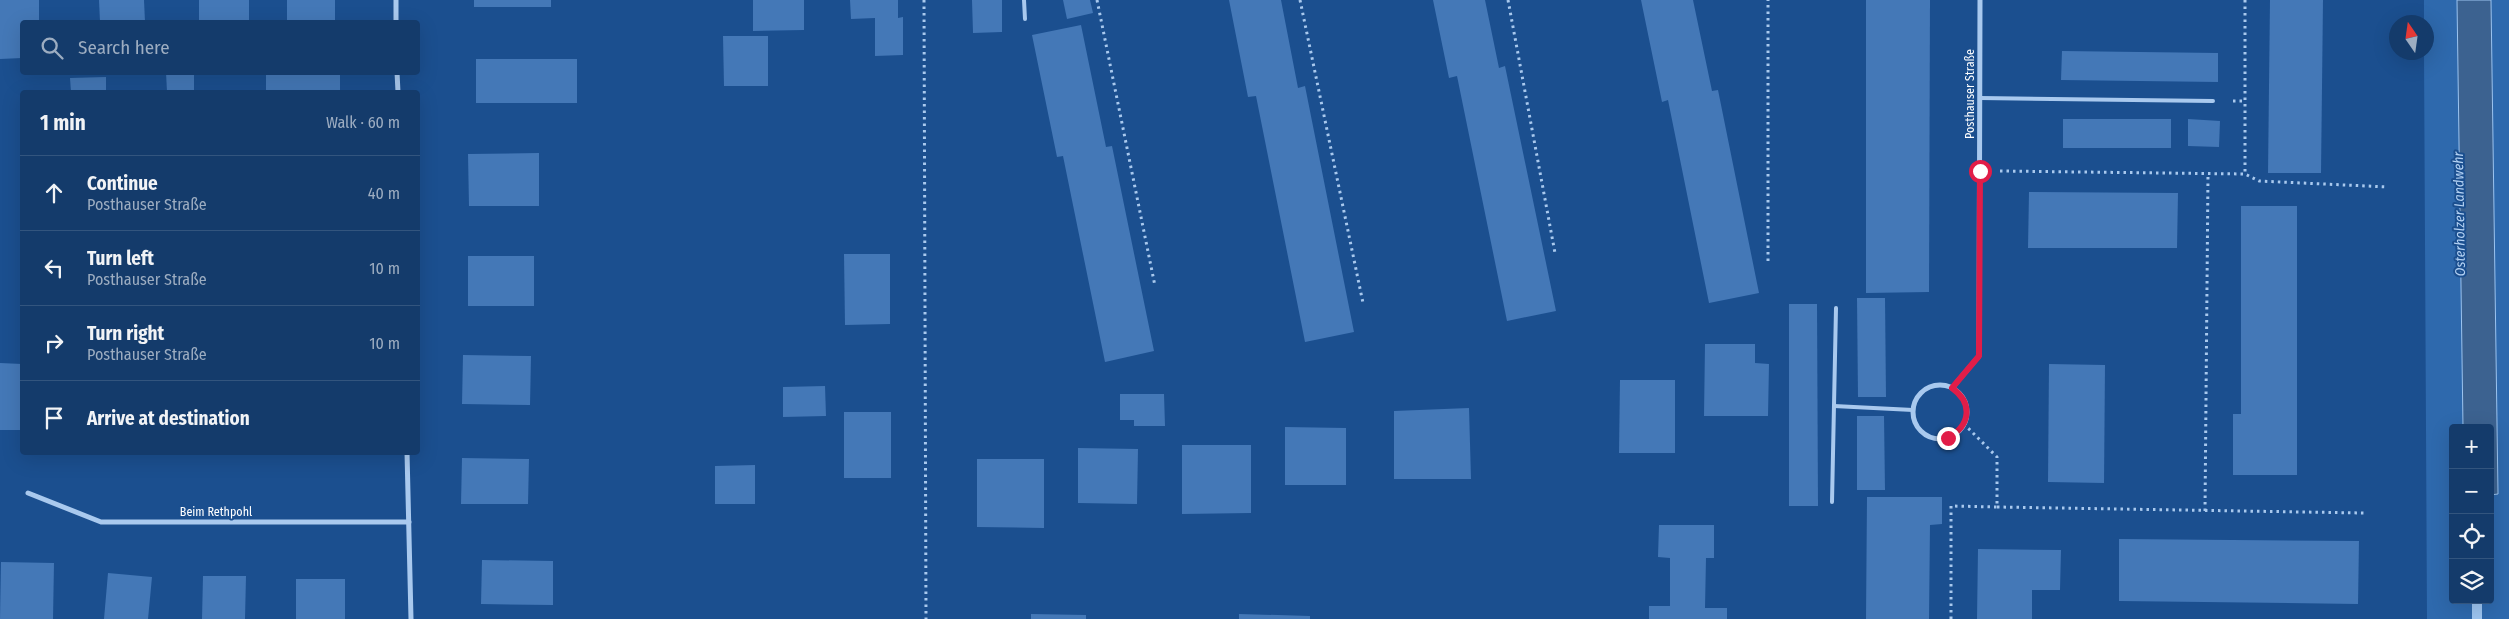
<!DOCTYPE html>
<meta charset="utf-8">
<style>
body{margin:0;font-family:"Fira Sans Condensed",sans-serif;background:#214673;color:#f1f3f6}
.controls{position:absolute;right:15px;bottom:15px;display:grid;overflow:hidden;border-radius:5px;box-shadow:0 5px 20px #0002}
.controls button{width:45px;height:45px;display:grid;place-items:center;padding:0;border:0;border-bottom:1px solid #33557e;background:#143b6b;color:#f1f3f6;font:25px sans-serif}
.compass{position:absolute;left:2389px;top:15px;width:45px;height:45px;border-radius:50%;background:#143b6b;box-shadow:0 5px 20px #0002;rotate:347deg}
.stop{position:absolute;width:15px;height:15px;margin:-11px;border:4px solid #e11d48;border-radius:50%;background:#fff}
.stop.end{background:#e11d48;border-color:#fff;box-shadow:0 1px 5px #0008}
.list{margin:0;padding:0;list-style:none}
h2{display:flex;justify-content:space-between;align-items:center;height:65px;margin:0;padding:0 20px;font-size:21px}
h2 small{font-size:16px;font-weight:400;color:#9dadc1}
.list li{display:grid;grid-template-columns:32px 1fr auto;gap:15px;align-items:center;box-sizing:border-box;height:75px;padding:0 20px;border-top:1px solid #33557e}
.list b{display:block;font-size:19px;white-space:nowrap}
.list p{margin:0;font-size:16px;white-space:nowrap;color:#9dadc1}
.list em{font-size:16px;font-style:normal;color:#9dadc1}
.icon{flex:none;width:28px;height:28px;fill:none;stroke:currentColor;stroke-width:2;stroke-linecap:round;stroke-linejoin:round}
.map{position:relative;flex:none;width:2509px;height:619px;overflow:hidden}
.search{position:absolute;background:#143b6b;box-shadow:0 5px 20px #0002;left:20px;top:20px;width:400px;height:55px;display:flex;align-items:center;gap:12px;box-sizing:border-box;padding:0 18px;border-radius:5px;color:#9dadc1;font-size:19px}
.panel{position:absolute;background:#143b6b;box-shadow:0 5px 20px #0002;left:20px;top:90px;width:400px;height:365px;border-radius:5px}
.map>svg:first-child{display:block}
.green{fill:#2e69ad}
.water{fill:#3c6290;stroke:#9cc4f0}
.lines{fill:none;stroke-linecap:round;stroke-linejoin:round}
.stream{stroke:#9cc4f0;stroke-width:10}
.building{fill:#4478b7}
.path{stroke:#a9c9ee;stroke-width:3;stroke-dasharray:2.5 4;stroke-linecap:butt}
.service{stroke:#a9c9ee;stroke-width:4}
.minor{stroke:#a9c9ee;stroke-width:5}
.route{stroke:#e11d48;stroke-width:6}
.labels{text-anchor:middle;stroke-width:4;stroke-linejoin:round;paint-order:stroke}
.street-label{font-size:12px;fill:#fff;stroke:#1b4f8f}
.water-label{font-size:14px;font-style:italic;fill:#b5d3f5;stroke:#1b4f8f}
</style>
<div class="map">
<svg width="2509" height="619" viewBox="0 0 2509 619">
<rect width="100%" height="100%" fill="#1b4f8f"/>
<path class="green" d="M2424 0H2457L2463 428H2453V600H2490V495L2498 494 2491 0H2509V619H2427L2424 53 2426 52V22H2424Z"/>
<path class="water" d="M2457 0H2491L2498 494 2490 495V428H2463Z"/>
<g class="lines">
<path class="stream" d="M2477 600V619"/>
</g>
<g class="building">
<path d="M0 0H39V22H22V58L0 59Z"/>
<path d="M99 0H144L145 22H100Z"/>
<rect x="199" y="0" width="50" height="22"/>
<rect x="287" y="0" width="48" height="22"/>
<rect x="474" y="0" width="77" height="7"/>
<path d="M753 0H804V30L753 31Z"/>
<path d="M850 0H898V18L903 17V55L875 56V18L851 19Z"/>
<path d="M972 0H1002V32L973 33Z"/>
<path d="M1063 0H1090L1093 13 1067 19Z"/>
<path d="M1229 0H1281L1298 88 1305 86 1354 332 1305 342 1256 96 1248 97Z"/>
<path d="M1433 0H1485L1499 68 1505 66 1556 311 1507 321 1457 76 1449 78Z"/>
<path d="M1641 0H1693L1712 91 1718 90 1759 293 1709 303 1668 100 1662 102Z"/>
<path d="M1866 0H1930L1929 292 1866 293Z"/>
<path d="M2270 0H2323L2321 173H2268Z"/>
<path d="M1081 25 1106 147 1112 146 1154 351 1105 362 1063 156 1057 157 1032 35Z"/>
<path d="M723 36H768V86H724Z"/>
<path d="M2062 51 2218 53V82L2061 80Z"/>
<rect x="476" y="59" width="101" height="44"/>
<path d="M166 72H194V92H167Z"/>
<rect x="266" y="72" width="74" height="20"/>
<path d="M106 77V92H71L70 78Z"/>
<rect x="2063" y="119" width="108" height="29"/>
<path d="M2188 119 2220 121 2219 147 2188 146Z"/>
<path d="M539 153V206H469L468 154Z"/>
<path d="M2029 192 2178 193 2177 248H2028Z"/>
<path d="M2241 206H2297V475H2233V414H2241Z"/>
<path d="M844 254H890V324L845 325Z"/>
<rect x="468" y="256" width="66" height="50"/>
<path d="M1857 298H1885L1886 397H1858Z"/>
<path d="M1789 304H1817L1818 506H1789Z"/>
<path d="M1705 344H1755V363L1769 364 1768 416H1704Z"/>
<path d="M463 355 531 356 530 405 462 404Z"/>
<path d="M0 363 22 364V430H0Z"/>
<path d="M2049 364 2105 365 2104 483 2048 482Z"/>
<path d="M1620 380H1675V453H1619Z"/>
<path d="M825 386 826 416 783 417V387Z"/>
<path d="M1120 394H1164L1165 426H1134V420H1120Z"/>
<path d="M1469 408 1471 479H1394V411Z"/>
<rect x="844" y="412" width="47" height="66"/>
<path d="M1857 416H1884L1885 490H1857Z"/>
<path d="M1285 427 1346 428V485H1285Z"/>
<path d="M1182 445H1251V513L1182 514Z"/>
<path d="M1078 448 1138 449 1137 504 1078 503Z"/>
<path d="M462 458 529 459 528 504H461Z"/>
<path d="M977 459H1044V528L977 527Z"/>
<path d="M755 465V504H715V466Z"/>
<path d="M1867 497H1942V524L1930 525 1929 619H1866Z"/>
<path d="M1659 525H1714V558H1706L1705 608H1727V619H1649V606H1670V558L1658 557Z"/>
<path d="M2119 539 2359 541 2358 604 2119 601Z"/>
<path d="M1978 549 2061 550 2060 590H2032V619H1977Z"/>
<path d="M482 560 553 561V605L481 604Z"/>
<path d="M1 562 54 563 53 619H0Z"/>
<path d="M108 573 152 577 148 619H104Z"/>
<path d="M203 576H246L245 619H202Z"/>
<rect x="296" y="579" width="49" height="40"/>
<path d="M1031 614 1086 615V619H1031Z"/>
<path d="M1239 614 1310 616V619H1239Z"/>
</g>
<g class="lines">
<g class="path">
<path d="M924 0 926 619"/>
<path d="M1097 0 1155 286"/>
<path d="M1300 0 1363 303"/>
<path d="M1508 0 1555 253"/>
<path d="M2245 0V174"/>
<path d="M2233 101H2245"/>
<path d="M2000 171 2245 174 2259 181 2388 187"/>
<path d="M1768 261V0"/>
<path d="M1997 507 2364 513"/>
<path d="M2205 511 2208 174"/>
<path d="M1951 619V506L1997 507V457L1965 425"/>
</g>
<g class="service">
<path d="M1024 0 1025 19"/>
<path d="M1980 98 2213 101"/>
<path d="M1834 406 1913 410"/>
<path d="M1832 502 1836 308"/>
</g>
<g class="minor">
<path d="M396 0V22"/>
<path d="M397 72 398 92"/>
<circle cx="1940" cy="412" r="27"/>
<path d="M1952 388 1979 356 1980 0"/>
<path d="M407 452 411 619"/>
<path d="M28 493 101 522H409"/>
</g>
</g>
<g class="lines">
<path class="route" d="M1948 438C1971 425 1973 403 1952 388L1979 356 1980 171"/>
</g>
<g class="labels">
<g class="street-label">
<text transform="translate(1970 94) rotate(-90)" y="4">Posthauser Straße</text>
<text x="216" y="516">Beim Rethpohl</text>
</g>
<g class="water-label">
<text transform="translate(2459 214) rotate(-91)" y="5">Osterholzer Landwehr</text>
</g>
</g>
</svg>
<div class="controls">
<button>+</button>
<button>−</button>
<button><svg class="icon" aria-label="locate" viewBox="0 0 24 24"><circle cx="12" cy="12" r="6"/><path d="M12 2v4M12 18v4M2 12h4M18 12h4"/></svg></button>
<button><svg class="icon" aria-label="layers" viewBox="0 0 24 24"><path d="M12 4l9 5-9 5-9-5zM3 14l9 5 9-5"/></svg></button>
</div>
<svg class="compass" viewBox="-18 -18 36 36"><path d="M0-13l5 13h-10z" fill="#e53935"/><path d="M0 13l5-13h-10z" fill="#9dadc1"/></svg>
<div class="stop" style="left:1980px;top:171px"></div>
<div class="stop end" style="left:1948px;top:438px"></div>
<div class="search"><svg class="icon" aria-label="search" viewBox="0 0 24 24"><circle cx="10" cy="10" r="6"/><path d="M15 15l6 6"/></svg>Search here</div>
<section class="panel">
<h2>1 min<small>Walk · 60 m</small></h2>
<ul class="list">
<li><svg class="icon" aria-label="ahead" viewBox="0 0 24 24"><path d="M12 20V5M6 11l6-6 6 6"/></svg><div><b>Continue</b><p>Posthauser Straße</p></div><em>40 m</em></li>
<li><svg class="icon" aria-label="left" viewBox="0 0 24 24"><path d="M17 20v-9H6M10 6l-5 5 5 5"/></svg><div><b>Turn left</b><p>Posthauser Straße</p></div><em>10 m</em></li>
<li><svg class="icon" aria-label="right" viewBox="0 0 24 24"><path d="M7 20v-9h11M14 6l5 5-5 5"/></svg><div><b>Turn right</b><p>Posthauser Straße</p></div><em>10 m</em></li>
<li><svg class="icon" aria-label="arrive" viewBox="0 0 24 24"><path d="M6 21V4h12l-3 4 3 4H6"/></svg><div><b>Arrive at destination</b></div></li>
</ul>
</section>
</div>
